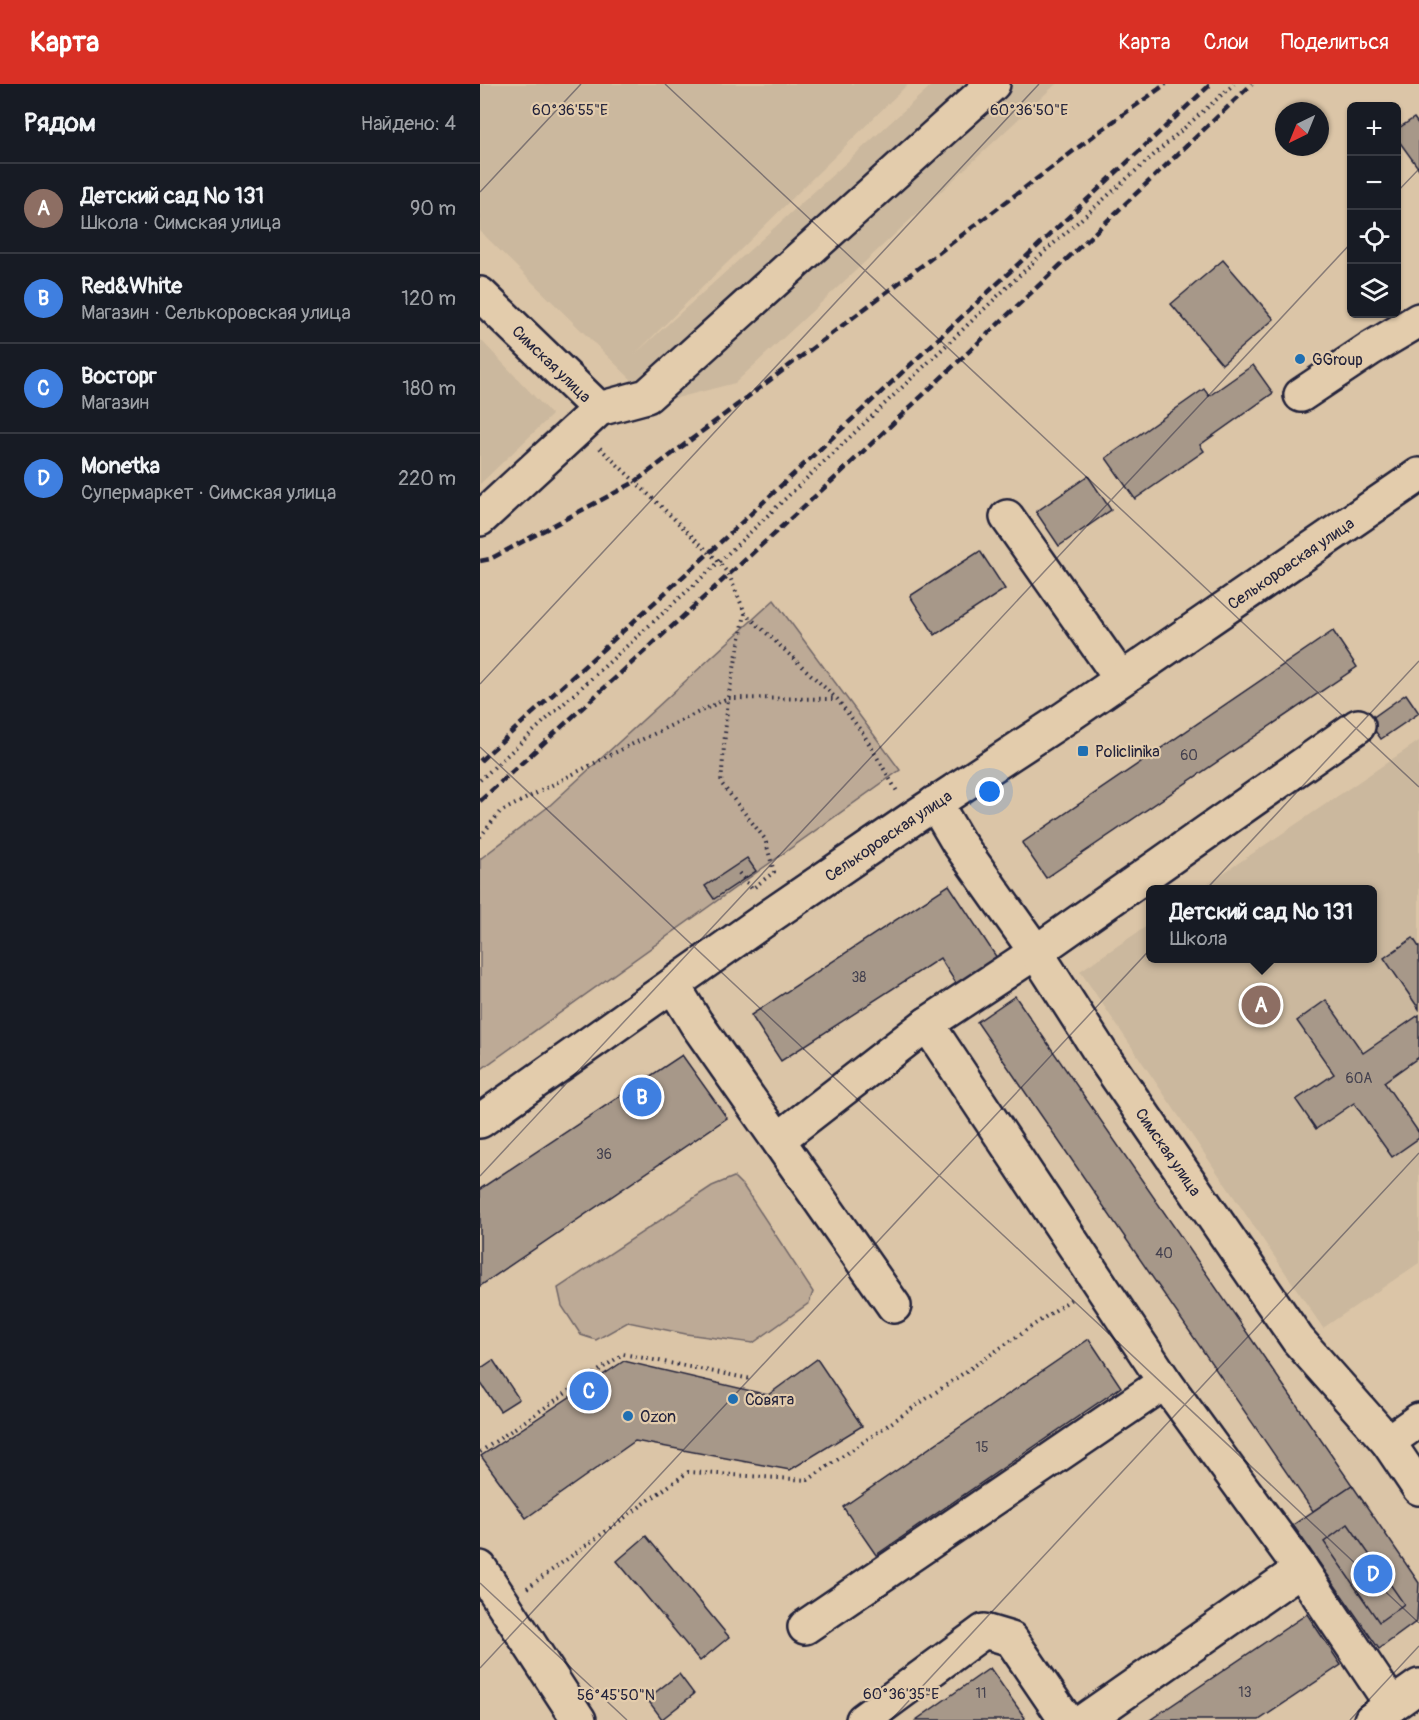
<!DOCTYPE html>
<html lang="ru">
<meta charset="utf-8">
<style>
body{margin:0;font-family:Pangolin,sans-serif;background:#20242c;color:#f1f3f6}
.controls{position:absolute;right:18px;top:18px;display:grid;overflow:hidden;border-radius:9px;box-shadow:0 2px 4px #0004}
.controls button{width:54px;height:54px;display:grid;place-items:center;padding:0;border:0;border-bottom:2px solid #363941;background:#171b24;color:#f1f3f6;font:30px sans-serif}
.compass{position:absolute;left:795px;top:18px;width:54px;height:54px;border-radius:50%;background:#171b24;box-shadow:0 2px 4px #0004;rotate:223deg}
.you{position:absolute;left:510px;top:708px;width:21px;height:21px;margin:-15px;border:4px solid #fff;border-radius:50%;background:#1a73e8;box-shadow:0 0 0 9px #1a73e833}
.badge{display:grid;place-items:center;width:39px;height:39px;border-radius:50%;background:#d93025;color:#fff;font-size:20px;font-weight:700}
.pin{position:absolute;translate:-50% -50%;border:3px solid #fff;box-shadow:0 2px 6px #0006}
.popup{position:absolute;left:666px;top:801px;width:231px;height:78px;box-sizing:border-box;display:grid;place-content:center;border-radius:9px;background:#171b24;filter:drop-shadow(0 2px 4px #0005);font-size:20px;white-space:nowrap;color:#9ea1a6}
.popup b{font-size:22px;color:#f1f3f6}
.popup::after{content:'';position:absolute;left:50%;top:100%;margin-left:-12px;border:12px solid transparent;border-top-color:#171b24}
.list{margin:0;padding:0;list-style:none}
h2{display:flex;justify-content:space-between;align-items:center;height:78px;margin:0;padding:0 24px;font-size:26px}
h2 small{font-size:20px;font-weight:400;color:#9ea1a6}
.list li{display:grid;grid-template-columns:39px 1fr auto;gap:18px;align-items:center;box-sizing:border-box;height:90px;padding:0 24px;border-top:2px solid #363941}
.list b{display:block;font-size:22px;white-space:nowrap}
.list p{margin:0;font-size:20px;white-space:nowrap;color:#9ea1a6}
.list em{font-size:20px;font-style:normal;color:#9ea1a6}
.icon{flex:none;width:33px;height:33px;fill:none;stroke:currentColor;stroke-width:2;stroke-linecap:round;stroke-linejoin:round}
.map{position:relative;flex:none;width:939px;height:1636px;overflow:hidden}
header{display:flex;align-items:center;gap:36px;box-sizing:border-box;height:84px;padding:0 30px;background:#d93025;color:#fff}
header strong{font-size:28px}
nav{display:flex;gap:33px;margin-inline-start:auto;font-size:21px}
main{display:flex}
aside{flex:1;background:#171b24}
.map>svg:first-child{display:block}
.built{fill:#cbb89e}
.green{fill:#bdaa96;stroke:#706668;stroke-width:1.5}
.building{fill:#a79889;stroke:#22223b;stroke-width:1.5}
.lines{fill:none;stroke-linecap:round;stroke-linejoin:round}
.minor-casing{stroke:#22223b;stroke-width:38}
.major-casing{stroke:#22223b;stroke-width:38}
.path{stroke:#22223b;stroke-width:4;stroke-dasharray:1.5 4.5;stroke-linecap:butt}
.minor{stroke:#e3ccac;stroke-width:33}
.major{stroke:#e3ccac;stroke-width:33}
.rail{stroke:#22223b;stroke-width:4.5;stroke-dasharray:9 4.5;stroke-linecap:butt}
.ticks{fill:none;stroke:#22223b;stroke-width:1.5;stroke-opacity:0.45}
.poi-dot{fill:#1f6fb2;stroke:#e3ccac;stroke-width:2}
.labels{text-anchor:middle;stroke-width:4.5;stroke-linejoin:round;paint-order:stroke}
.number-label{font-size:14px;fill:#43404e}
.poi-label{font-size:16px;fill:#22223b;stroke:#e3ccac;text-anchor:start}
.street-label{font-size:16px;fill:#22223b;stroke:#e3ccac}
.ticks-label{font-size:15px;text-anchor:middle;fill:#22223b;stroke:#e3ccac;stroke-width:4.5;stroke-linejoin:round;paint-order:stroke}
</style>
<header>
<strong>Карта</strong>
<nav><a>Карта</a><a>Слои</a><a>Поделиться</a></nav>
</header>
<main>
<aside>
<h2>Рядом<small>Найдено: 4</small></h2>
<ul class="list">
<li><span class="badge" style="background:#8d6e63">A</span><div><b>Детский сад № 131</b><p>Школа · Симская улица</p></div><em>90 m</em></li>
<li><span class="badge" style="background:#3f7fe0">B</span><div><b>Red&amp;White</b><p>Магазин · Селькоровская улица</p></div><em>120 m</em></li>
<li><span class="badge" style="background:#3f7fe0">C</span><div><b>Восторг</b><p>Магазин</p></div><em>180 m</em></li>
<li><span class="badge" style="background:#3f7fe0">D</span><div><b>Monetka</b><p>Супермаркет · Симская улица</p></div><em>220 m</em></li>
</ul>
</aside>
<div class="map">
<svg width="939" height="1636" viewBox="0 0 939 1636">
<rect width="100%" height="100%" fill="#dbc5a7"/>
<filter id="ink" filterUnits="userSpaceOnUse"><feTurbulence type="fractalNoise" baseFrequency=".0167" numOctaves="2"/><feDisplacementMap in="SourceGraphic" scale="12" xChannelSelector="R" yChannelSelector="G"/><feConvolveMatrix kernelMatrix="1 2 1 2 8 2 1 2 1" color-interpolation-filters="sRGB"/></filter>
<g filter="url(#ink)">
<g class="built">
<path d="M0 0H428L155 270 453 0H576L255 299 189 316 174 294 162 306 0 147Z"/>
<path d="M0 255 72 331 0 400Z"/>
<path d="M939 657V1179L843 1244 600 887 670 840V874H892V806L720 805Z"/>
</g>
<g class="green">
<path d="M294 516 420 686 0 986V775L68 723Z"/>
<path d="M254 1093 264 1103 333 1208 329 1219 273 1259 206 1250 148 1238 116 1256 101 1251 82 1222 78 1204 232 1102Z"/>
</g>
<g class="building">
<path d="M934 34 939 41V85L916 53V46Z"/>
<path d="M743 176 794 235 742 280 691 220Z"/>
<path d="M773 281 793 309 720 361 724 367 655 415 626 374 724 305 729 312Z"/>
<path d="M608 392 631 426 579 462 556 428Z"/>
<path d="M500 467 525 505 455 551 430 512Z"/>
<path d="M853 547 877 583 566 794 542 759Z"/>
<path d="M926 610 939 629 901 655 888 637Z"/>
<path d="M267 774 276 787 234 815 225 802Z"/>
<path d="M469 801 521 880 481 907 460 874 301 977 271 931Z"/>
<path d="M933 854 939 863V925L904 874Z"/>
<path d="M535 912 872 1401 833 1427 497 938Z"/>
<path d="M846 916 883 969 939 931V973L904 998 939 1049V1054L912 1073 874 1019 836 1045 816 1016 854 990 817 937Z"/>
<path d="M202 971 247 1034 0 1202V1105Z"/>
<path d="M609 1255 641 1303 396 1471 363 1423Z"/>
<path d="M337 1275 382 1342 310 1386 155 1357 46 1434 1 1372 144 1277 288 1311Z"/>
<path d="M13 1276 39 1315 20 1327 0 1298V1285Z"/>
<path d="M872 1401 939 1499 937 1537 899 1565 813 1441Z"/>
<path d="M868 1440 924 1520 899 1538 844 1458Z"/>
<path d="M166 1452 249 1553 220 1577 137 1477Z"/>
<path d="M827 1530 861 1581 779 1636H670Z"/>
<path d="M510 1584 545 1634 543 1636H436Z"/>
<path d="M199 1590 214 1610 182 1635 167 1615Z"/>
</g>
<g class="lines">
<defs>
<g id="minor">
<path id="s1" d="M0 210 119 325"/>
<path d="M821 311 890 265 939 236"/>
<path d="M527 433 641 595"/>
<path d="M0 435 119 325 167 312 513 0"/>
<path d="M878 642 556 868 447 940 685 1298 821 1485 912 1621"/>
<path id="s2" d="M455 719 478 758 556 868 622 971 818 1256 908 1358 939 1404"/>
<path d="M193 901 216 939 414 1222"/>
<path d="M299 1055 447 940"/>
<path d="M908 1358 939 1336"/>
<path d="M0 1484 99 1636"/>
<path d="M325 1543 685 1298"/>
<path d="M383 1636 504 1547 531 1555 586 1636"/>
<path d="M605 1636 821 1485"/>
<path d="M891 1636 939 1602"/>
</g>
<g id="major">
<path id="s3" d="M0 1037 290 832 433 734 585 634 939 391"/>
</g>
</defs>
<use href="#minor" class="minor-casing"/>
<use href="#major" class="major-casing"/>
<g class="path">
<path d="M120 364 239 478 249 491 265 529 357 615 384 651 418 709"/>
<path d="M0 696 239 478 564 168 754 0"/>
<path d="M0 753 20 728 130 671 248 614 357 615"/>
<path d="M259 789 272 805 294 788 285 755 241 699 248 614 265 530"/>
<path d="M0 1368 143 1270 271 1295"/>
<path d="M47 1504 208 1388 328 1396 593 1214"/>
</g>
<use href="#minor" class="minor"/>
<use href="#major" class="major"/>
<g class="rail">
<path d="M0 477 10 475 155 398 620 47 686 0"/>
<path d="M0 677 230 468 731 0"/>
<path d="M0 717 354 395 772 0"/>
</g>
</g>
</g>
<path class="ticks" d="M185 0 939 703M0 108 101 0M916 109 939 85M0 600 559 0M0 663 939 1539M0 1092 872 158M0 1499 147 1636M0 1584 939 577M411 1636 939 1069M870 1636 939 1562"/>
<g class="poi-dot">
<circle cx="820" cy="275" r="6"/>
<rect x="597" y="661" width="12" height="12" rx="3"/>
<circle cx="253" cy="1315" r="6"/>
<circle cx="148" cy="1332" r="6"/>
</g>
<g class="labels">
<g class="number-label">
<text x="709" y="676">60</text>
<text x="379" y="898">38</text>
<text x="879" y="999">60А</text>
<text x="124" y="1075">36</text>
<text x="684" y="1174">40</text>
<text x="502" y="1368">15</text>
<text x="765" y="1613">13</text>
<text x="501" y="1614">11</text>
</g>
<g class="poi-label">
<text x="832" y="281">GGroup</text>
<text x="615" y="673">Policlinika</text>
<text x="265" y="1321">Совята</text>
<text x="160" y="1338">Ozon</text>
</g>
<g class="street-label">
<text dy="6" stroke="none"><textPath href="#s1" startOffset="100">Симская улица</textPath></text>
<text dy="6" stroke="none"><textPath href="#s3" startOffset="984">Селькоровская улица</textPath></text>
<text dy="6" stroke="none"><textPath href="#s3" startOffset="498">Селькоровская улица</textPath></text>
<text dy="6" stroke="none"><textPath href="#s2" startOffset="420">Симская улица</textPath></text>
</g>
</g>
<g class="ticks-label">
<text x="90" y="31">60°36'55"E</text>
<text x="549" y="31">60°36'50"E</text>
<text x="421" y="1615">60°36'35"E</text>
<text x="136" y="1616">56°45'50"N</text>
</g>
</svg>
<div class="controls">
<button>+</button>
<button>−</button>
<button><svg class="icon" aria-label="locate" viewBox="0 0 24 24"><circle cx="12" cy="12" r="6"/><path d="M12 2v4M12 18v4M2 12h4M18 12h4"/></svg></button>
<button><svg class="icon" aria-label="layers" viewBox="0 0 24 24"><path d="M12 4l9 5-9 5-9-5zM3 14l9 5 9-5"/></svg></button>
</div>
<svg class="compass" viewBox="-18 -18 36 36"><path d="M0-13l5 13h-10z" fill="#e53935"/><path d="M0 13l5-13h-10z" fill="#9ea1a6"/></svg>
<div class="you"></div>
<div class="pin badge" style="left:781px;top:921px;background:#8d6e63">A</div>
<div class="popup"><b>Детский сад № 131</b>Школа</div>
<div class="pin badge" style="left:162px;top:1013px;background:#3f7fe0">B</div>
<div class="pin badge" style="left:109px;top:1307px;background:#3f7fe0">C</div>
<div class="pin badge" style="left:893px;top:1490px;background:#3f7fe0">D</div>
</div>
</main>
